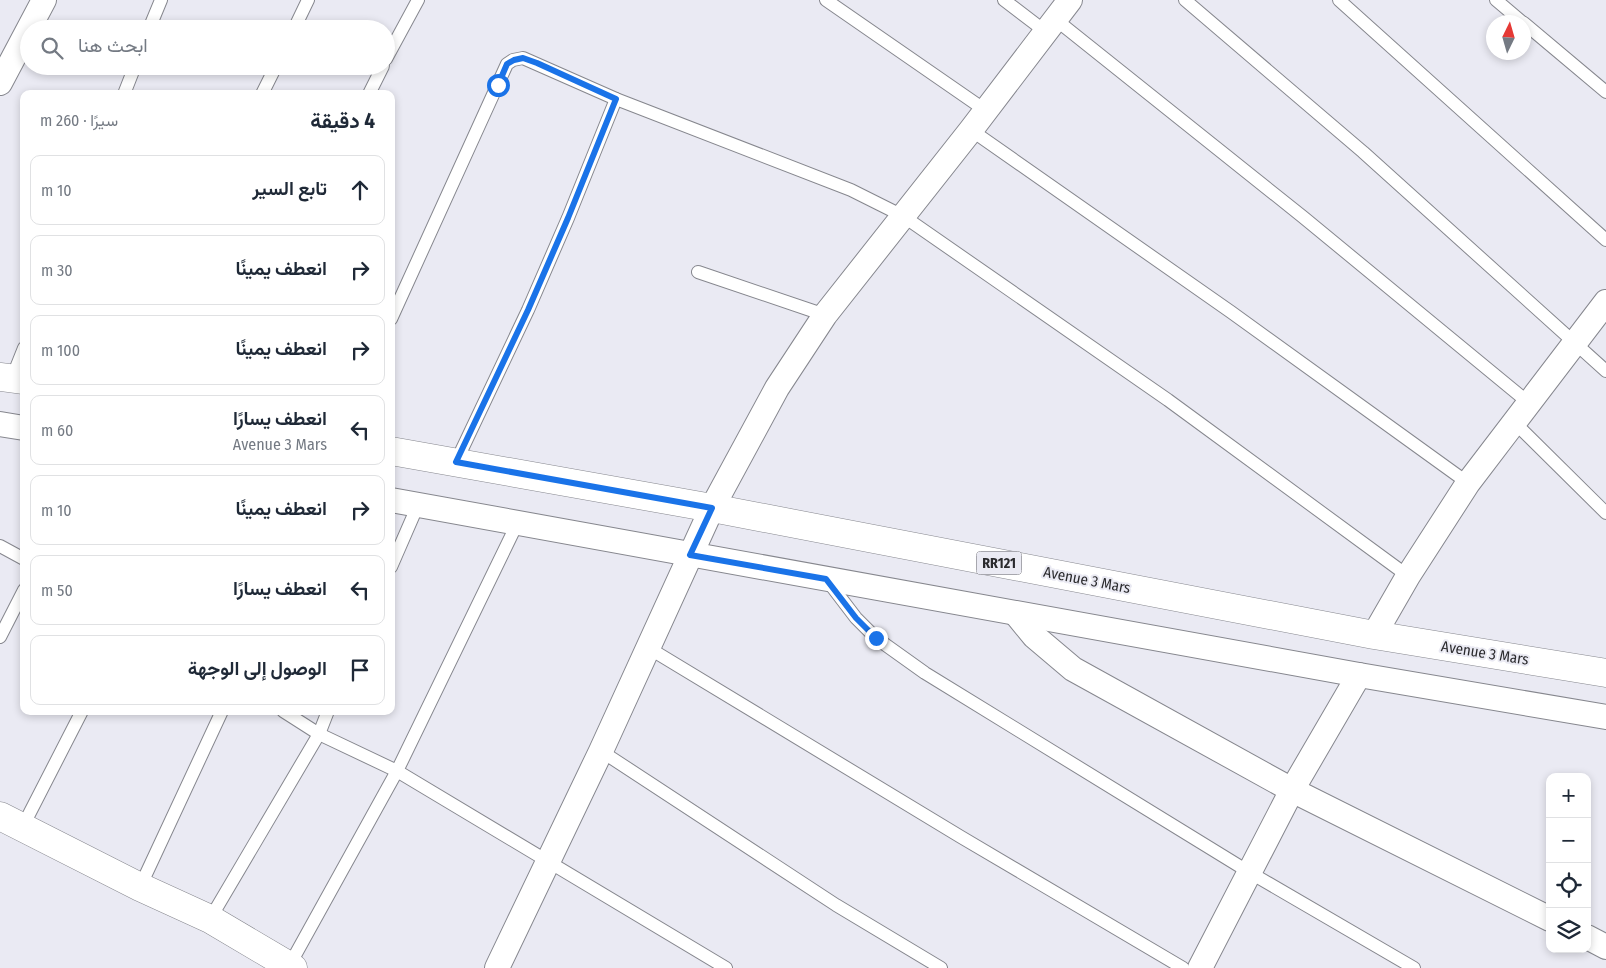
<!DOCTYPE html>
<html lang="ar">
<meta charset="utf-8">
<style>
body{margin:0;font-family:"Fira Sans Condensed",Vazirmatn,sans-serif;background:#f2f2f3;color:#1f2937;direction:rtl}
.controls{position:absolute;right:15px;bottom:15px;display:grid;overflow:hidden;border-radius:10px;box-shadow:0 2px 8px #0003}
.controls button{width:45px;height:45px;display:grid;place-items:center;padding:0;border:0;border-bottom:1px solid #e0e1e3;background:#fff;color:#1f2937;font:25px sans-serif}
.compass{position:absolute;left:1486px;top:15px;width:45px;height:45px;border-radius:50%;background:#fff;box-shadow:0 2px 8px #0003;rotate:5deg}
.stop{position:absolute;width:15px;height:15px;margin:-11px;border:4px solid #1a73e8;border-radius:50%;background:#fff}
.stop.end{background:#1a73e8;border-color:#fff;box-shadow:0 1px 5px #0008}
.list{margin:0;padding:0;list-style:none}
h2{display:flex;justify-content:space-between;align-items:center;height:65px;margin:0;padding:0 20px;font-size:21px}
h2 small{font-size:16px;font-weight:400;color:#747a83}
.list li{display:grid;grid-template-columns:32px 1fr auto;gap:15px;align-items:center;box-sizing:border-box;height:70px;margin:0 10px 10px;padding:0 10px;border:1px solid #e0e1e3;border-radius:10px}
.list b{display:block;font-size:19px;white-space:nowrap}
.list p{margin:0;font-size:16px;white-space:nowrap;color:#747a83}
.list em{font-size:16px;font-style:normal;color:#747a83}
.icon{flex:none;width:28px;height:28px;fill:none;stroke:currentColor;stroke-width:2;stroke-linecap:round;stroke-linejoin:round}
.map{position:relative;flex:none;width:1606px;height:968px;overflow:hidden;direction:ltr}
.search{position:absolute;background:#fff;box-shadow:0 2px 8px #0003;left:20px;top:20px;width:375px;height:55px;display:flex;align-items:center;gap:12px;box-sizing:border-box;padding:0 18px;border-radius:28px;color:#747a83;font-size:19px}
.panel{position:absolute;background:#fff;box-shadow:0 2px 8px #0003;left:20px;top:90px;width:375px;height:625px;border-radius:10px;direction:rtl}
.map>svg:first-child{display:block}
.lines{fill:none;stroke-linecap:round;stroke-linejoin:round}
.service-casing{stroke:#86878e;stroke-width:14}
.minor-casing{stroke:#86878e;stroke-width:26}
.tertiary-casing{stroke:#86878e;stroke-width:29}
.primary-casing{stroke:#86878e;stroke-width:29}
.service{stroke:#fff;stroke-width:12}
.minor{stroke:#fff;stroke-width:24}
.tertiary{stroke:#fff;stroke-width:28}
.primary{stroke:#fff;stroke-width:28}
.route{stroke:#1a73e8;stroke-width:6}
.labels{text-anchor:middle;stroke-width:4;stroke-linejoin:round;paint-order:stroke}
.shield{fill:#eaeaf3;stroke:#646468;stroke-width:1}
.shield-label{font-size:14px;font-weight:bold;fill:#2a2a2d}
.street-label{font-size:15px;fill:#2a2a2d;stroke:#eaeaf3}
</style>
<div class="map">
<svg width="1606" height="968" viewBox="0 0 1606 968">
<rect width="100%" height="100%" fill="#eaeaf3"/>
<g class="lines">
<defs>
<g id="service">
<path d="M826 0 985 110"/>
<path d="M1004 0 1046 32"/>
<path d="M1185 0 1363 152 1606 371"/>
<path d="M1339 0 1606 240"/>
<path d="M1496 0 1522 22"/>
<path d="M1055 19 1303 217 1529 403"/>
<path d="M1524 23 1606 92"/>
<path d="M149 29 161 0"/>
<path d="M294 29 308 0"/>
<path d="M386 59 418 0"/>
<path d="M124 94 135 66"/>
<path d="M262 94 276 66"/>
<path d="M369 94 383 66"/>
<path d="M971 130 1231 312 1468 483"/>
<path d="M698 272 825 315"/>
<path d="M391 319 507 64 513 60 523 58 616 99 851 190 903 216 1168 400 1408 576"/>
<path d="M12 378 24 348"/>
<path d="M1514 422 1606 513"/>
<path d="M456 462 528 310 568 218 616 99"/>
<path d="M0 546 24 559"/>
<path d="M391 567 418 505"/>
<path d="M827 580 856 618 876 638 925 673 1249 872 1414 968"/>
<path d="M0 637 24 590"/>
<path d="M647 647 961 837 1183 968"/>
<path d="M283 711 319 734 397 771 726 968"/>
<path d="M601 751 836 905 941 968"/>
<path d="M22 828 82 711"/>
<path d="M140 887 222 711"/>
<path d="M210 919 319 734 328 711"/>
<path d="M288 968 397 771 518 522"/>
</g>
<g id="minor">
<path d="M0 83 44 0"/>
<path d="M0 424 24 428"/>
<path d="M391 500 1359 675 1606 717"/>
<path d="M1016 614 1034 636 1073 669 1292 790 1550 919"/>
<path d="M1374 635 1408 576 1468 483 1606 302"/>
<path d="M1587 937 1606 947"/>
<path d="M497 968 601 751 712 508 777 388 825 315 971 130 1070 0"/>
<path d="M1200 968 1292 790 1359 675"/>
</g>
<path id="tertiary" d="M0 816 140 887 210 919 293 968"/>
<g id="primary">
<path d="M0 377 24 380"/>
<path d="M391 451 712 508 1374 635 1606 673"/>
</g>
</defs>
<use href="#service" class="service-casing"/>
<use href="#minor" class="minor-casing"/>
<use href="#tertiary" class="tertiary-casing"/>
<use href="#primary" class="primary-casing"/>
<use href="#service" class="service"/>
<use href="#minor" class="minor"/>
<use href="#tertiary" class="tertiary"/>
<use href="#primary" class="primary"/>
</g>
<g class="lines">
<path class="route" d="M498 85 507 64 514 60 523 58 537 63 616 99 568 218 528 310 456 462 712 508 690 555 826 579 856 618 876 638"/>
</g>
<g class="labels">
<rect class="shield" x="976.5" y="551.5" width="45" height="23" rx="4"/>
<g class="shield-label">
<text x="999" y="568">RR121</text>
</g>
<g class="street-label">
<text transform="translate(1087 580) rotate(11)" y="5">Avenue 3 Mars</text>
<text transform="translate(1485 653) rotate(9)" y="5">Avenue 3 Mars</text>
</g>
</g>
</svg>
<div class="controls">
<button>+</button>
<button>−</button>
<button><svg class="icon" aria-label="locate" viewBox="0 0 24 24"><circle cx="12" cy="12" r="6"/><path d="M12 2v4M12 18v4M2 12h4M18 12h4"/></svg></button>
<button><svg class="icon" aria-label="layers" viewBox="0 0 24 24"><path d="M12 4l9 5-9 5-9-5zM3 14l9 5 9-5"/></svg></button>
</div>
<svg class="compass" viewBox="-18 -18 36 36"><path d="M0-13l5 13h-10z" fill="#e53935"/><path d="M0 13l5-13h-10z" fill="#747a83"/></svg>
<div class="stop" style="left:498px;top:85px"></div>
<div class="stop end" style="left:876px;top:638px"></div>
<div class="search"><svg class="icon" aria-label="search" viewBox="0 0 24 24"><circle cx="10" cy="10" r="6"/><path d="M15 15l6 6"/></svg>ابحث هنا</div>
<section class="panel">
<h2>4 دقيقة<small>سيرًا · 260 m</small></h2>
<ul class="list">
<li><svg class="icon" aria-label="ahead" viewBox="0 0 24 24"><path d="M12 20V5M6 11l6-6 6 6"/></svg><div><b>تابع السير</b></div><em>10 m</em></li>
<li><svg class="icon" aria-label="right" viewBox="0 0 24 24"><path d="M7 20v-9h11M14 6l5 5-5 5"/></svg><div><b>انعطف يمينًا</b></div><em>30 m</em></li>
<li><svg class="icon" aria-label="right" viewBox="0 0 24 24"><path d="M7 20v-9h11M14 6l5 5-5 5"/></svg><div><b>انعطف يمينًا</b></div><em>100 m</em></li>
<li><svg class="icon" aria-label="left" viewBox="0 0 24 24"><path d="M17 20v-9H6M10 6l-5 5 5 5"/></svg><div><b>انعطف يسارًا</b><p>Avenue 3 Mars</p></div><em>60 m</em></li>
<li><svg class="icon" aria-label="right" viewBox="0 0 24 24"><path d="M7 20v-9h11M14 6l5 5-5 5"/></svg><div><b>انعطف يمينًا</b></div><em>10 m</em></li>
<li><svg class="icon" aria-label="left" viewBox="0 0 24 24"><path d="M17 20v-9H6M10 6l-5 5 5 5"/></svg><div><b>انعطف يسارًا</b></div><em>50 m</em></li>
<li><svg class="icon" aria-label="arrive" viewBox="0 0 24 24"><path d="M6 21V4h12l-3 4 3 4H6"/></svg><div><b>الوصول إلى الوجهة</b></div></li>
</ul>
</section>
</div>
